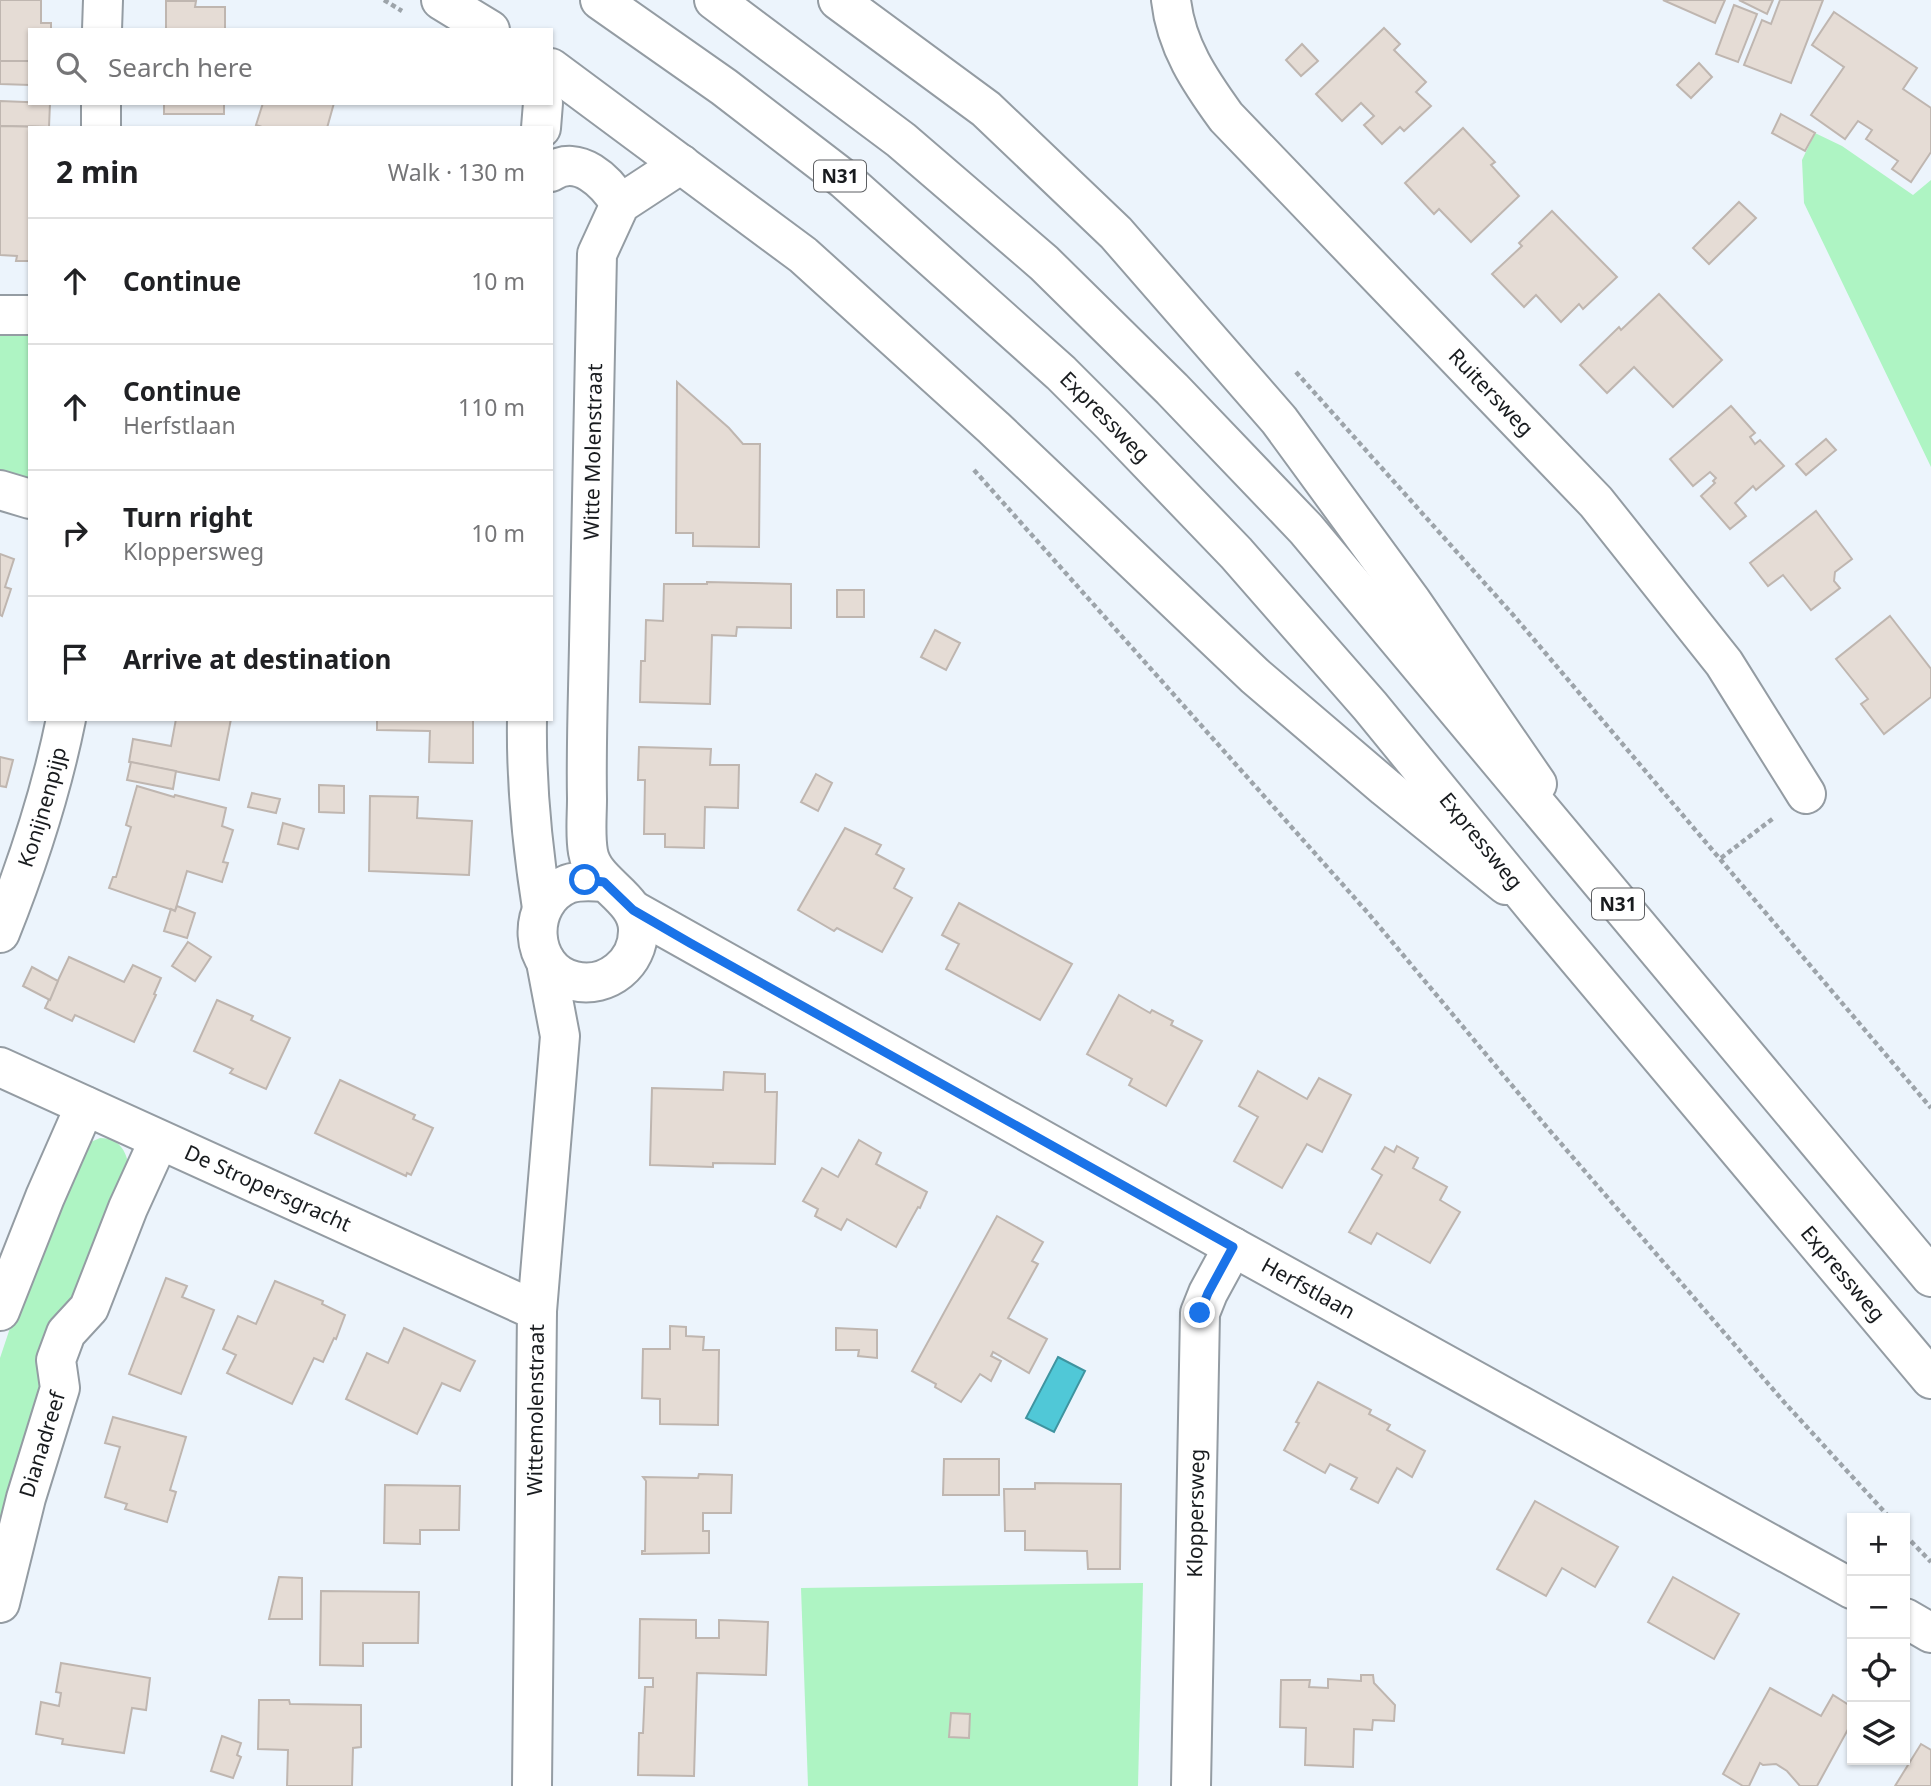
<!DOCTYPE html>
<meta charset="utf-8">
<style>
body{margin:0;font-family:"Noto Sans",sans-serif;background:#f2f2f2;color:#202124}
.controls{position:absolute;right:21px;bottom:21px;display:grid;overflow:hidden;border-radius:0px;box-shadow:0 2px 5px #0004}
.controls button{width:63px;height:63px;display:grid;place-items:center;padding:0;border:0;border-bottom:2px solid #e0e0e0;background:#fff;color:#202124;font:35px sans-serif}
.stop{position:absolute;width:21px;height:21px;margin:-16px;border:5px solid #1a73e8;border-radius:50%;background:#fff}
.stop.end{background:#1a73e8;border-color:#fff;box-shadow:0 2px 7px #0008}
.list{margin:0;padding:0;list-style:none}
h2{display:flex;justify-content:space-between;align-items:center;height:91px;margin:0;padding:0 28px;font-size:30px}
h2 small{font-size:23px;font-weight:400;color:#757577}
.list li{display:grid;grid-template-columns:46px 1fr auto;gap:21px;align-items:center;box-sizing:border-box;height:126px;padding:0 28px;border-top:2px solid #e0e0e0}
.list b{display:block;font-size:26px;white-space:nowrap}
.list p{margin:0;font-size:23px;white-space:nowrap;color:#757577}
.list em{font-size:23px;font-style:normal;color:#757577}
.icon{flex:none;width:38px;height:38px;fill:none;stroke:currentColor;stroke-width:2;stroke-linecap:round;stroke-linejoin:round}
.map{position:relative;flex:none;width:1931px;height:1786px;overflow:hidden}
.search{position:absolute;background:#fff;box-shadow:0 2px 5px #0004;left:28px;top:28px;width:525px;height:77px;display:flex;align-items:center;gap:18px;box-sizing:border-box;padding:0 24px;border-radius:0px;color:#757577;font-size:26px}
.panel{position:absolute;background:#fff;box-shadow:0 2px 5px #0004;left:28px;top:126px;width:525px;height:595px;border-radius:0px}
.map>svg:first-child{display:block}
.green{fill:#aef4c3}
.water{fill:#50c8d7;stroke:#3f94a0;stroke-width:2}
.building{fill:#e5dcd5;stroke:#bfb6b0;stroke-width:2}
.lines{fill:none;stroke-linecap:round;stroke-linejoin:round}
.minor-casing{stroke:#949ca3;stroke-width:42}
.highway-casing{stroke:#949ca3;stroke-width:42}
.path{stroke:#9da4aa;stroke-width:4.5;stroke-dasharray:5 3.5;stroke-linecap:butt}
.minor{stroke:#fff;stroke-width:38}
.highway{stroke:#fff;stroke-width:38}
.route{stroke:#1a73e8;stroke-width:9}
.labels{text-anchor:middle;stroke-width:6;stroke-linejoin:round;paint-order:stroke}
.shield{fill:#fff;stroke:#5d5f62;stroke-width:2}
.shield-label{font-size:19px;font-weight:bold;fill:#181b1e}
.street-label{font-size:21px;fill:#181b1e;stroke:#fff}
</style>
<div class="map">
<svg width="1931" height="1786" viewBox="0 0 1931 1786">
<rect width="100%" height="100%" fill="#ecf4fc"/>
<g class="green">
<path d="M1815 133 1842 146 1913 195 1931 180V467L1804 203 1802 160Z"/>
<path d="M0 329 30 330V484L0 475Z"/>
<path d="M100 1138C119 1138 126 1150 129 1167L43 1388 0 1532V1358L12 1322 86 1144Z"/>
<path d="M1143 1583 1138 1786H808L801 1588Z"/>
</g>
<path class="water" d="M1058 1357 1085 1371 1054 1432 1026 1418Z"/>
<g class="building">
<path d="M0 0H41V23H51V30H30V61H0Z"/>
<path d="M1663 0H1725L1715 23Z"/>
<path d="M1739 0H1773L1767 14Z"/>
<path d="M1780 0H1823L1791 83 1744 65 1762 20 1771 24Z"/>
<path d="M166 1H196L195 7H225V30H166Z"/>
<path d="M1734 5 1757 14 1738 62 1716 54Z"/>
<path d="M1834 12 1917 68 1903 89 1931 108V152L1911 182 1892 169 1898 161 1866 139 1872 130 1858 121 1845 139 1811 115 1844 67 1812 45Z"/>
<path d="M1384 28 1400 44 1394 50 1426 82 1416 92 1431 106 1404 131 1400 127 1382 144 1364 125 1374 116 1361 103 1342 121 1316 94Z"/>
<path d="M1302 44 1318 61 1301 76 1286 60Z"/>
<path d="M0 61H30V85L0 84Z"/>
<path d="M1699 63 1712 77 1691 98 1677 85Z"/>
<path d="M0 101 50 103 49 127 0 126Z"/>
<rect x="164" y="103" width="60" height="11"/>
<path d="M263 103H334L327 128H265L256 125Z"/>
<path d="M1781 114 1815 133 1805 151 1772 133Z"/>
<path d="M0 126 49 127 30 128 29 261H16L17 256 0 255Z"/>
<path d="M1463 128 1495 162 1491 165 1519 196 1471 242 1439 209 1434 214 1405 183Z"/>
<path d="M1739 202 1756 218 1709 264 1693 248Z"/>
<path d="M1552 211 1617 277 1583 309 1579 304 1561 322 1536 295 1524 307 1492 274 1522 246 1519 243Z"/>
<path d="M1659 294 1722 360 1673 407 1634 367 1607 393 1580 365 1619 327 1621 330Z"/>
<path d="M677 382 729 428 743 444H760L759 547 693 546V533H676Z"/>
<path d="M1731 406 1755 433 1750 437 1755 444 1760 440 1784 466 1756 490 1753 486 1735 503 1746 516 1730 529 1701 496 1715 483 1713 481 1716 478 1710 472 1693 486 1670 459Z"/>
<path d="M1826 439 1836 450 1806 475 1796 464Z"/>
<path d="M1816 511 1852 559 1835 572 1834 581 1840 588 1811 610 1783 575 1768 586 1750 563Z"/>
<path d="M0 554 14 559 5 587 11 589 2 616 0 615Z"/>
<path d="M707 582 791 584V628L737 627 736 636 712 635 710 704 640 702 641 661H645L646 620 663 621 664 584H707Z"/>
<rect x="837" y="590" width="27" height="27"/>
<path d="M1890 616 1931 669V697L1884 734 1861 704 1868 699 1836 659Z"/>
<path d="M935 630 960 643 946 670 921 657Z"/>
<path d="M176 719H231L219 780 129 762 133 739 171 746Z"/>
<path d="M377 719H473V763L429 762 430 731 377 730Z"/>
<path d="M639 747 711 749 710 765H739L738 808 705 807 704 848 665 847V834H644L645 780H638Z"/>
<path d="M0 757 13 760 6 787 0 786Z"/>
<path d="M131 762 176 771 173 789 127 780Z"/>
<path d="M816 774 832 783 818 811 801 802Z"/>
<path d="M319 785 344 786V813L319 812Z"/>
<path d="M137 786 174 797 175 795 226 808 222 826 233 830 223 862 228 863 222 882 187 871 175 911 109 888 113 877H116L131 827 126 825Z"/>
<path d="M252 793 280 799 276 813 248 807Z"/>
<path d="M370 796 418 797 417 818 472 821 469 875 369 871Z"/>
<path d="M283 823 304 829 298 849 278 844Z"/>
<path d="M845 828 881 845 876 854 904 869 894 888 912 898 882 952 837 928 834 931 798 910Z"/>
<path d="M959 903 1072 964 1040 1020 946 969 959 944 942 935Z"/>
<path d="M177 906 195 913 187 938 164 931 171 909 175 911Z"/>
<path d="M188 942 211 957 195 981 172 966Z"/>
<path d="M69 957 124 982 133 965 161 978 154 994 156 995 134 1042 75 1015 72 1021 45 1008Z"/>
<path d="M32 967 58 981 50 1000 23 986Z"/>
<path d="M1119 995 1150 1013 1152 1010 1173 1021 1171 1025 1202 1041 1166 1106 1129 1085 1132 1079 1087 1054Z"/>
<path d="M217 1000 253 1016 251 1020 290 1038 266 1089 230 1073 233 1069 194 1051Z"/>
<path d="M1258 1071 1307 1099 1319 1078 1351 1095 1322 1152 1307 1144 1282 1188 1234 1161 1258 1117 1239 1106Z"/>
<path d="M724 1072 765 1074V1092H777L775 1164 713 1163V1167L650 1165 652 1088 723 1090Z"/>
<path d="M340 1080 415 1115 413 1119 433 1128 411 1175 407 1173 406 1176 315 1133Z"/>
<path d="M859 1140 881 1153 876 1164 927 1192 920 1208 918 1207 896 1247 847 1219 841 1230 815 1216 818 1209 803 1201 822 1168 838 1177Z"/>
<path d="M1397 1146 1418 1158 1413 1168 1447 1187 1440 1200 1460 1212 1430 1263 1377 1233 1371 1244 1349 1232 1382 1175 1372 1169 1385 1147 1394 1152Z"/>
<path d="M997 1216 1043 1242 1032 1261 1038 1264 1008 1318 1047 1339 1029 1373 993 1352 991 1356 1001 1361 991 1381 980 1374 961 1402 935 1387 936 1384 912 1371Z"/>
<path d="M166 1278 187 1286 182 1297 214 1310 181 1394 129 1374Z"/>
<path d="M275 1281 323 1301 322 1304 345 1315 336 1339 334 1338 323 1362 314 1358 292 1404 227 1373 236 1355 223 1349 238 1316 256 1324Z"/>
<path d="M670 1326 686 1327V1336L704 1337 703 1350H719L718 1425 660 1424V1399L642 1398 643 1349H670Z"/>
<path d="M404 1328 475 1361 460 1391 442 1383 417 1434 346 1399 367 1353 388 1363Z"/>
<path d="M836 1328 877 1330V1358L858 1356 859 1350H836Z"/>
<path d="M1318 1382 1371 1410 1369 1414 1390 1425 1387 1430 1425 1451 1412 1477 1397 1468 1378 1503 1351 1489 1357 1478 1330 1464 1325 1473 1284 1450 1299 1423 1296 1422Z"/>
<path d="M113 1417 186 1437 170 1490 176 1492 167 1522 125 1509 127 1504 105 1497 120 1447 105 1443Z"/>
<path d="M944 1459H999V1495H943Z"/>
<path d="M699 1474 732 1475 731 1513H703V1531H709V1553L642 1554V1551H645L646 1481 643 1477 698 1478Z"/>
<path d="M1035 1483 1121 1484 1120 1569H1088L1087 1551 1025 1550V1531H1005L1004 1489H1035Z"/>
<path d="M385 1485 460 1486 459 1530H420V1544L384 1543Z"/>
<path d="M1535 1501 1618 1547 1595 1587 1562 1568 1546 1596 1497 1569Z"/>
<path d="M279 1577 302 1578V1619H269Z"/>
<path d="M1673 1577 1739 1614 1714 1659 1648 1622Z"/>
<path d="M321 1591 419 1592 418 1643H363V1666L320 1665Z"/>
<path d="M640 1619 696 1620V1638H719V1620L768 1622 766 1675 697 1673 694 1776 638 1775 639 1733H643L645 1687H653V1678H639Z"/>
<path d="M61 1663 150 1678 146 1710 132 1708 124 1753 62 1744 63 1739 36 1734 41 1702 59 1706 61 1693 56 1692Z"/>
<path d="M1361 1675H1373L1374 1683 1395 1705 1394 1721 1373 1720 1372 1730 1354 1729 1353 1767 1305 1765 1306 1728 1280 1727 1281 1680H1310L1309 1687 1328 1688V1679L1361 1681Z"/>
<path d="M1770 1688 1821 1716 1833 1695 1852 1707V1722L1817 1786H1800L1787 1771 1776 1764 1763 1765 1760 1763 1749 1786H1743L1723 1774Z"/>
<path d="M259 1700H289L290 1704 361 1705V1747L353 1748 352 1786H287L288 1750 258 1749Z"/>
<path d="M951 1713 970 1714 969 1738 949 1737Z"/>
<path d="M222 1736 241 1743 237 1755 241 1757 233 1778 211 1771Z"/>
<path d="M1921 1744 1931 1750V1786H1895Z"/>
</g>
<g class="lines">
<defs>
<g id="minor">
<path d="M441 0 490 30"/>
<path d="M838 0 986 109 1116 233 1279 420 1412 602 1537 784"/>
<path id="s1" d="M1171 0C1176 46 1200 81 1226 117L1596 502 1724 663 1806 794"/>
<path d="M102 30 103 0"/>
<path d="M551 68 803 255 994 428 1255 676 1385 787 1506 885"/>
<path d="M101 128V103"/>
<path d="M541 128 543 103"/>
<path d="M551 172C578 153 607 182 620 204"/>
<path d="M0 315H30"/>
<path d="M0 490 30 499"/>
<path d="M527 719C526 783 532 845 542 908"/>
<path id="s2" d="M604 882C592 881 579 880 568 884 525 902 528 970 574 981 607 989 639 963 638 929 637 896 593 884 588 852 585 835 587 816 587 799 586 748 588 697 589 645 592 515 595 385 597 254L620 204 681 164"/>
<path id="s3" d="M633 910 1233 1247 1852 1589"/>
<path id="s4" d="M0 933C28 863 51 793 66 719"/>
<path id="s5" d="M0 1067 537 1311"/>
<path d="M0 1311 45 1197 85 1106"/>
<path id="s6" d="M0 1603 26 1498 60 1388 56 1360 66 1333 89 1308 128 1208 159 1140"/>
<path d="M1905 1618 1931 1633"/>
<path id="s7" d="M532 1786 537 1311 560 1036 546 962"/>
<path id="s8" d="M1191 1786 1200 1313 1208 1293 1233 1247"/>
</g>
<g id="highway">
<path id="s9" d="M600 0 724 87 845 180 1061 373 1111 423 1236 553 1370 706 1537 910 1931 1379"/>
<path d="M714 0 901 140 1044 263 1172 389 1306 529 1931 1277"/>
</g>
</defs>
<use href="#minor" class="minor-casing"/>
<use href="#highway" class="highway-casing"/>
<g class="path">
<path d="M384 0 402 11"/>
<path d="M1296 372 1514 616 1931 1108"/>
<path d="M974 470 1368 913 1545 1125 1784 1402 1890 1518"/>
<path d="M1721 858 1775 817"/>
<path d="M1905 1535 1931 1562"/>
</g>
<use href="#minor" class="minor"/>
<use href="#highway" class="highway"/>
</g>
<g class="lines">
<path class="route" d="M585 880 604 882 633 910 690 943 1233 1247 1208 1293 1200 1313"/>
</g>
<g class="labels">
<g class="shield">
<rect x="814" y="160.5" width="52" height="31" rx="5"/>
<rect x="1592" y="888.5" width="52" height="31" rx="5"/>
</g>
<g class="shield-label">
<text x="840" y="183">N31</text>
<text x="1618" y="911">N31</text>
</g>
<g class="street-label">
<text dy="7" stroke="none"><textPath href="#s1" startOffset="513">Ruitersweg</textPath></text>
<text dy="7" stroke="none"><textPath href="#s9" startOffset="656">Expressweg</textPath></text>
<text dy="7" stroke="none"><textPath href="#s2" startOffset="752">Witte Molenstraat</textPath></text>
<text dy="7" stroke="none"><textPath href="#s4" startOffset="133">Konijnenpijp</textPath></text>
<text dy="7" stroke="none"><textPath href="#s9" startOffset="1223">Expressweg</textPath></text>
<text dy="7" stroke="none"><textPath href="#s5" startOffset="294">De Stropersgracht</textPath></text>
<text dy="7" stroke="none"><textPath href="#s9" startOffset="1787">Expressweg</textPath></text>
<text dy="7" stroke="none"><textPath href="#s3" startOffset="774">Herfstlaan</textPath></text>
<text dy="7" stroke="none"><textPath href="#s7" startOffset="376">Wittemolenstraat</textPath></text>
<text dy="7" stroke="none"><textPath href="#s6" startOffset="164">Dianadreef</textPath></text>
<text dy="7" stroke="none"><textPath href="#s8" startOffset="273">Kloppersweg</textPath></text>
</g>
</g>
</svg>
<div class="controls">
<button>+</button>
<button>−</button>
<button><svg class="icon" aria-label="locate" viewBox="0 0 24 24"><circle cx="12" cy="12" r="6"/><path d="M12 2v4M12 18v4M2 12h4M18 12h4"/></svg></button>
<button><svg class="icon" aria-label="layers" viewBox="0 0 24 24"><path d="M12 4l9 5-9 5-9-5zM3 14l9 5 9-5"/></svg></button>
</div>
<div class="stop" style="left:585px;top:880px"></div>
<div class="stop end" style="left:1200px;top:1313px"></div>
<div class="search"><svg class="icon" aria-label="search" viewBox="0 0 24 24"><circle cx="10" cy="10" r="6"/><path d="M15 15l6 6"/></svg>Search here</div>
<section class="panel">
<h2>2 min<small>Walk · 130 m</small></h2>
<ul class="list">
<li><svg class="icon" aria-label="ahead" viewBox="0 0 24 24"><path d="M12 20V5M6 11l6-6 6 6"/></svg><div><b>Continue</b></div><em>10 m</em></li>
<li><svg class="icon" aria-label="ahead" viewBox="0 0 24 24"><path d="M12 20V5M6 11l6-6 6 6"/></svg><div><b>Continue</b><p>Herfstlaan</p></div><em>110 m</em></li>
<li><svg class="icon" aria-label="right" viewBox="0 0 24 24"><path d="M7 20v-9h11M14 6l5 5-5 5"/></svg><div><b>Turn right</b><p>Kloppersweg</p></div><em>10 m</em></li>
<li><svg class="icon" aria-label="arrive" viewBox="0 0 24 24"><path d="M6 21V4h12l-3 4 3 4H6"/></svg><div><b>Arrive at destination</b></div></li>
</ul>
</section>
</div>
